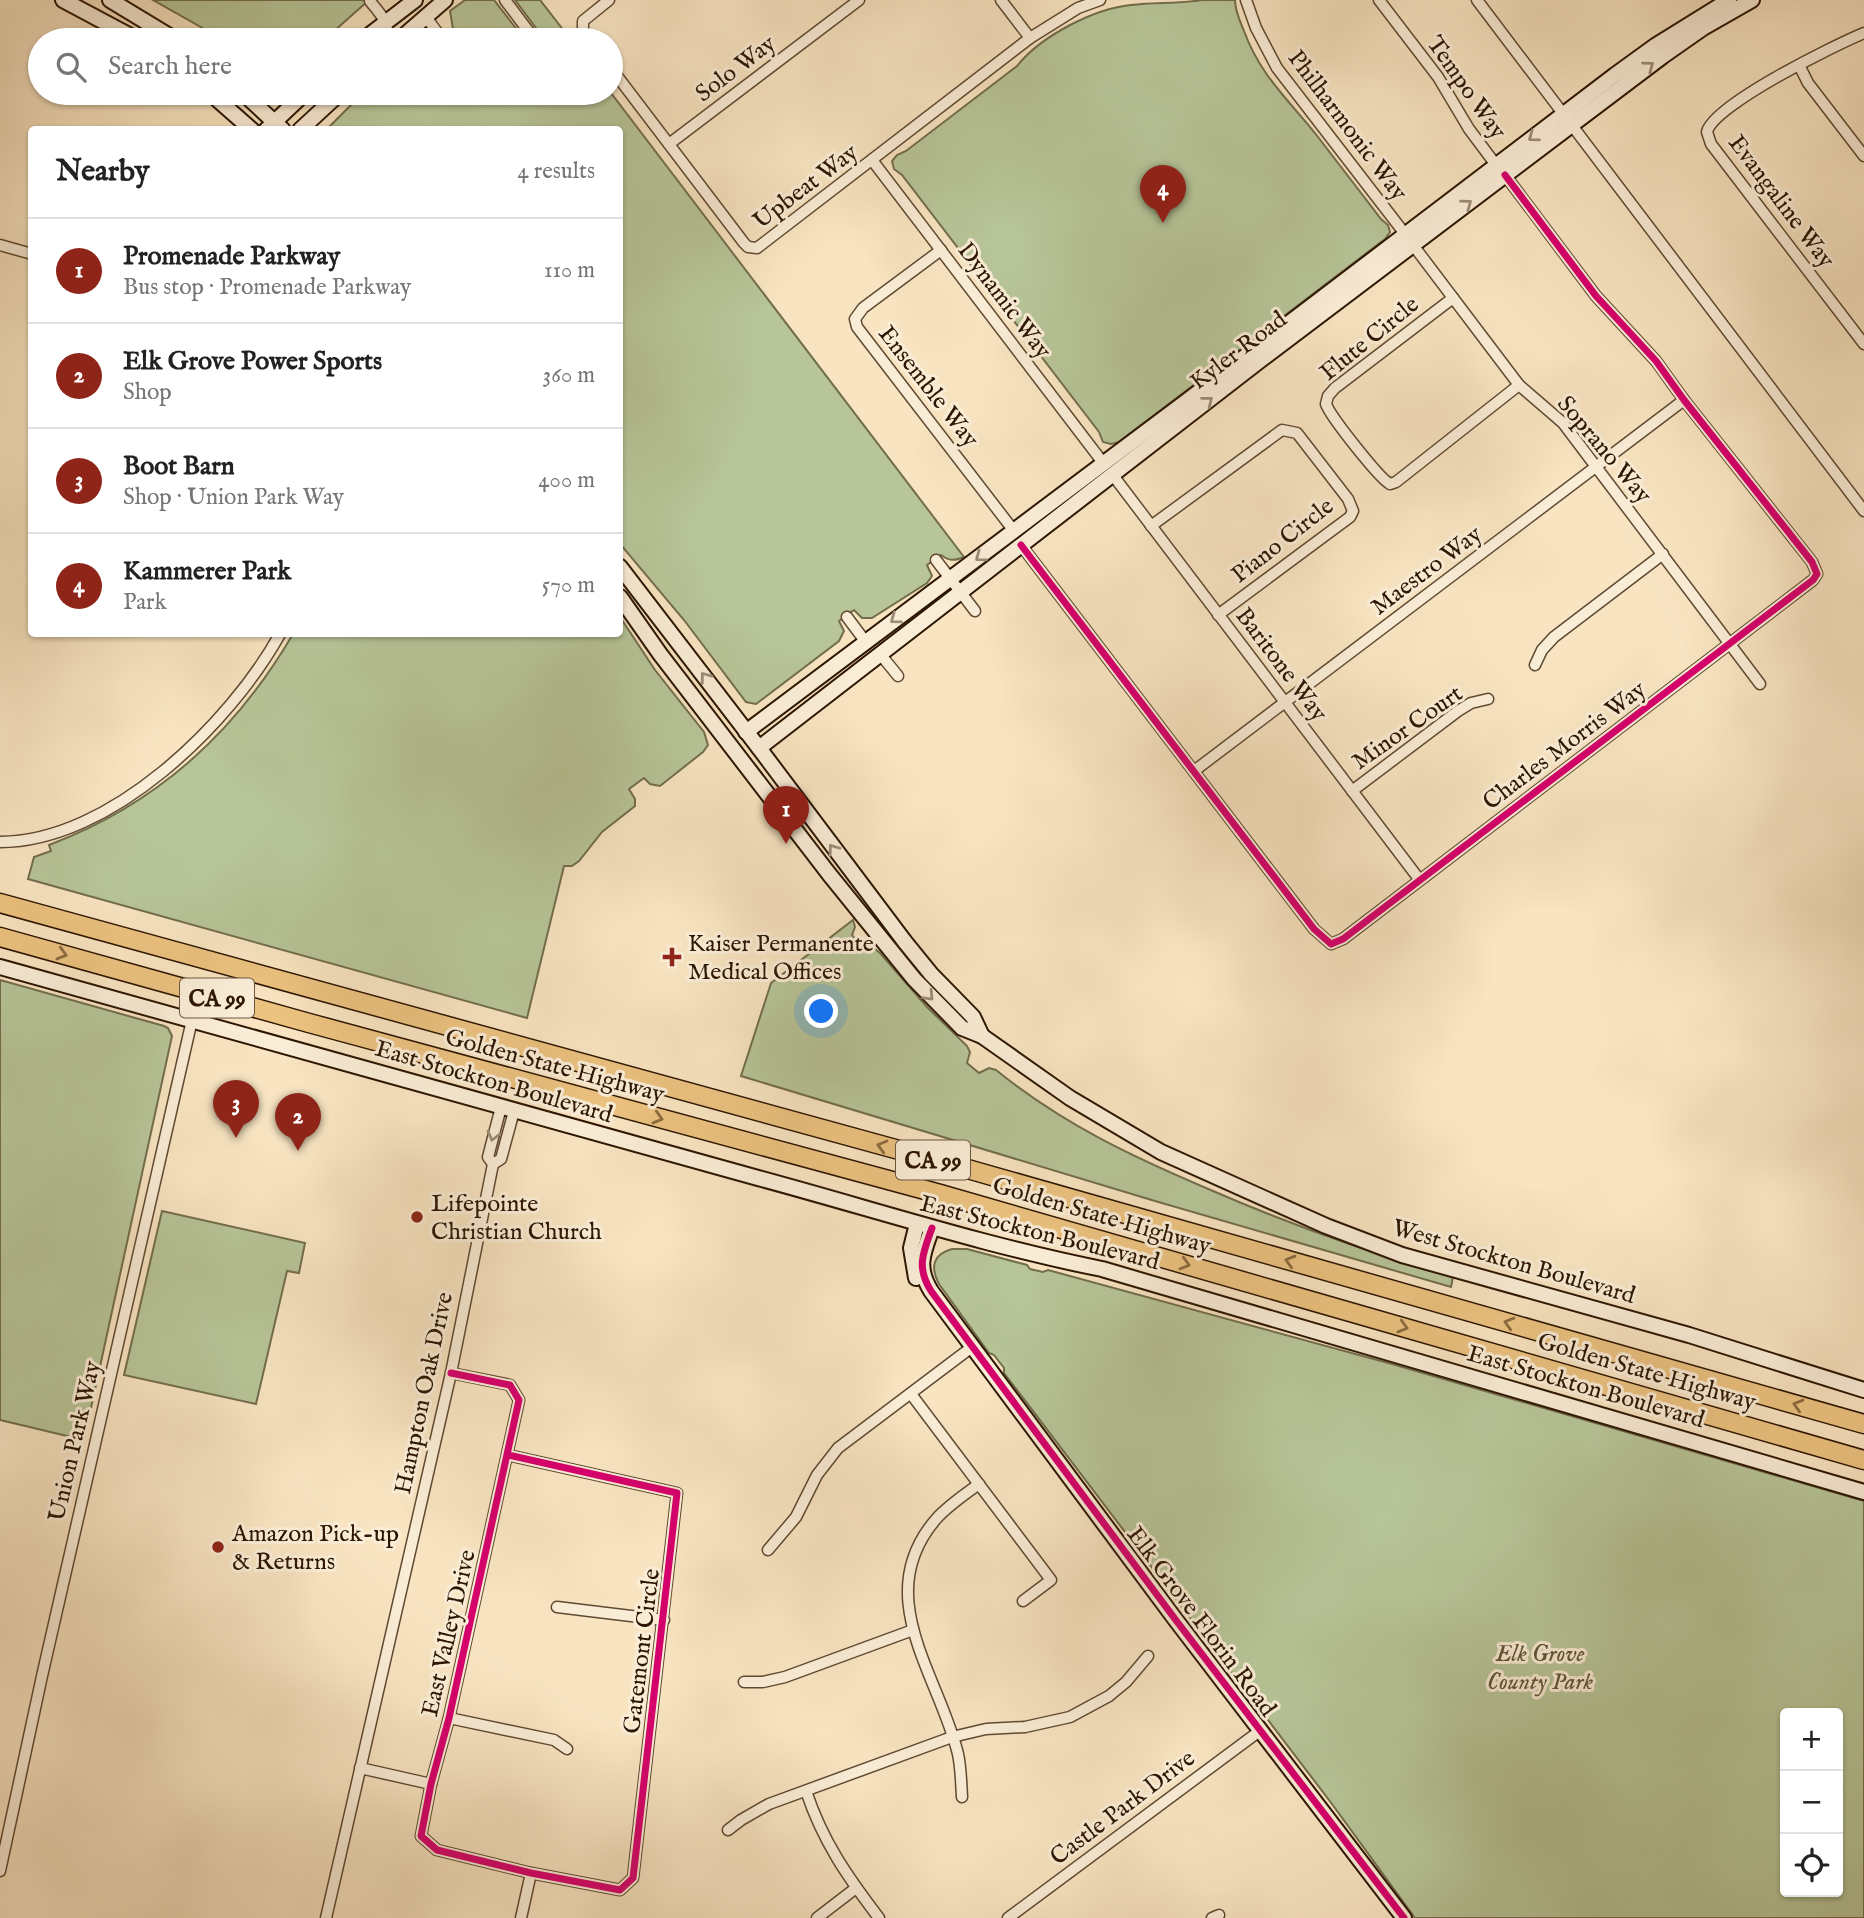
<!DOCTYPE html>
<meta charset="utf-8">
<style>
body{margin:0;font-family:"IM FELL English",serif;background:#f2f2f2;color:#222}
.controls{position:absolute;right:21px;bottom:21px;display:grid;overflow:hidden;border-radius:7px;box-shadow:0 2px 5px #0004}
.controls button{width:63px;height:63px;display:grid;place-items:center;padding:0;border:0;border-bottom:2px solid #e0e0e0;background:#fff;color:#222;font:35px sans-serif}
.you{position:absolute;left:822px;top:1012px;width:24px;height:24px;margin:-18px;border:5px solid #fff;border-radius:50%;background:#1a73e8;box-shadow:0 0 0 10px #1a73e833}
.badge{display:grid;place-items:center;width:46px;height:46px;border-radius:50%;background:#8f2418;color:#fff;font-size:23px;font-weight:700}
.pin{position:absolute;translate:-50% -58px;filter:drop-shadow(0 2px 4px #0008)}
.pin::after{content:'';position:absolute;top:37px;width:24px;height:21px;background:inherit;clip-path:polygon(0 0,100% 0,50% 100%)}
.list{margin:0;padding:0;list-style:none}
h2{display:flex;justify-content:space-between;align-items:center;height:91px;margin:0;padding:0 28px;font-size:30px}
h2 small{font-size:23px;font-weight:400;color:#767676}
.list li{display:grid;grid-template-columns:46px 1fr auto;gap:21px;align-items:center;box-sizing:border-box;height:105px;padding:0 28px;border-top:2px solid #e0e0e0}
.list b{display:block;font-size:26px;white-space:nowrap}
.list p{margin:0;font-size:23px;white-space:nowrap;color:#767676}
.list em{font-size:23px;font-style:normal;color:#767676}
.icon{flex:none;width:38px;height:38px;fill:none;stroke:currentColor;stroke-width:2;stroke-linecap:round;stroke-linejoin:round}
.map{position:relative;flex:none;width:1864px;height:1918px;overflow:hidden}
.search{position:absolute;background:#fff;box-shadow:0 2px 5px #0004;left:28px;top:28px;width:595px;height:77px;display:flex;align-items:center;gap:18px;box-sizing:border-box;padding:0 24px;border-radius:38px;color:#767676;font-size:26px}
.panel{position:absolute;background:#fff;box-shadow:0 2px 5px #0004;left:28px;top:126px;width:595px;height:511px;border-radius:7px}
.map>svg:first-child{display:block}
.green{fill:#b7c598;stroke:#726d4c;stroke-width:2;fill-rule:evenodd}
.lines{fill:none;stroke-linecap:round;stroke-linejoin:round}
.street-casing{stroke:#5f4931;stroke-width:13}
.secondary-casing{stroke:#2c1501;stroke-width:18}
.highway-casing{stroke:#2c1501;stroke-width:21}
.street{stroke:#faedd7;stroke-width:10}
.secondary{stroke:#faedd7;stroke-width:14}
.highway{stroke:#ecc280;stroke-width:18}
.cycleway-casing{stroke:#faedd7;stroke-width:11}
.cycleway{stroke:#d6006c;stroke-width:7}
.oneway{stroke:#9d8c77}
.oneway2{stroke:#8c6c40}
.poi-dot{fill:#8f2418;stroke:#faedd7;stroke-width:2.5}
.labels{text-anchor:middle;stroke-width:6;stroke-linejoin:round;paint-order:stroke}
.shield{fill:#faedd7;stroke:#6a5641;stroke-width:2}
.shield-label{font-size:23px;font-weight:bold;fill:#2c1501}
.street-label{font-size:24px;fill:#2c1501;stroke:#faedd7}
.poi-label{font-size:24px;fill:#2c1501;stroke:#faedd7;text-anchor:start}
.park-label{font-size:24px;font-style:italic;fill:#5d5336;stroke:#faedd7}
</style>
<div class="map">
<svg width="1864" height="1918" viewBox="0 0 1864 1918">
<rect width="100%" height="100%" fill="#f8e4c1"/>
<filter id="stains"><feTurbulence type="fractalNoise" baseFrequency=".00286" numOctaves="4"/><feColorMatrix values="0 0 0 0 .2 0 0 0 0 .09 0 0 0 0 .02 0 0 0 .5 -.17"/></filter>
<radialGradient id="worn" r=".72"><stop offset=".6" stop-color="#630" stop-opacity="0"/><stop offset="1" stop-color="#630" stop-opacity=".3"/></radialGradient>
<g class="green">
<path d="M153 0H369L324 40H218L206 30Z"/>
<path d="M465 0H494L525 40H458L454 35 450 11Z"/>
<path d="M515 0H540L571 40H545Z"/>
<path d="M1202 0H1235C1235 11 1240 21 1244 31 1261 77 1289 100 1318 137 1339 164 1360 192 1381 219L1388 225 1390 232 1385 239 1119 442 1111 444 1103 442 1099 432 902 175 894 169 892 161 897 155 906 151 1017 66C1041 36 1093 9 1131 5 1155 2 1178 4 1202 0Z"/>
<path d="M363 93H472L474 95 477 93H611L964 557C954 561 949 561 941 555L927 565 932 576 927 583 872 618H862L854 610 839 621 844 631 839 641 756 704 746 702 684 620 620 544V130H326Z"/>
<path d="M620 617 655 670 704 732 708 745 703 752 660 786 650 784 644 778 629 789 635 799V806L602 832 579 861 572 866H564L527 1018 28 879 34 857 51 851 49 845C157 804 235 733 293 634H620Z"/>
<path d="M853 920 855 927 852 935 862 948H874L880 953 927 1007 967 1046 970 1052 967 1063 979 1073 989 1068 996 1070C1064 1125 1133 1157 1213 1191 1291 1225 1371 1253 1453 1277L1451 1287 1155 1201 741 1076 771 983Z"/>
<path d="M0 980 164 1026 168 1028 172 1036 84 1440 0 1420Z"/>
<path d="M162 1211 305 1243 299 1273 287 1271 256 1404 124 1375Z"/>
<path d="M952 1249H967L1027 1265 1030 1269 1043 1272 1048 1270 1392 1364 1864 1501V1918H1415L1332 1804 1004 1373V1368L994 1355 989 1353 939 1284C930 1267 933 1254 952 1249ZM1785 1713H1838V1892H1785Z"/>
</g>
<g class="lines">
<defs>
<g id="street">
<path d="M505 0 535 40"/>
<path d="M1001 0 1030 38"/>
<path d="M1246 0 1256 28 1277 68 1405 234"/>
<path d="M1379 0 1438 77 1469 129 1496 165"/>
<path d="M1477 0 1864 511"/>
<path d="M370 1C379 13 392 24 385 40"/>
<path d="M426 17 443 40"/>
<path d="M1864 33C1835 45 1713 105 1707 132L1711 144 1864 344"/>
<path d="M590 40 583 31V21L609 0"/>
<path d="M1799 65 1808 83 1864 156"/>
<path d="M611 68 744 243 748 247 757 248 1030 38 1078 8 1100 0"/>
<path d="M669 144 859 0"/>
<path d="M872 160 1104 464"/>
<path d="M0 245 32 254"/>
<path d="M1413 245 1519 385 1563 423 1760 684"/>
<path d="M941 250 863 308 855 319 857 327 1014 531"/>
<path d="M1453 298 1335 388 1328 396 1326 404C1330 416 1379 478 1390 484L1396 482 1519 385"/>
<path d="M1112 474 1419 879"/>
<path d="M1151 526 1282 430 1297 433 1348 499 1353 511 1350 517 1218 615"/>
<path d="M1021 545 1314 929 1331 944 1343 939 1813 580 1817 574 1812 562 1684 400 1656 361 1596 296 1505 175"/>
<path d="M936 560 975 611"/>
<path d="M847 617 865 641"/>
<path d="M881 655 898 676"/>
<path d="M1535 665 1542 650 1554 637 1663 554"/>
<path d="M1194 771 1684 400"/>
<path d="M1352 791 1458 711 1471 703 1488 699"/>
<path d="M0 842C110 842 230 724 280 634"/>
<path d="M493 1164 501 1159 514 1111"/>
<path d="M451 1373 510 1385 519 1400 449 1718 431 1784 421 1836 437 1850 531 1873 620 1890 633 1878 677 1493 508 1455"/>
<path d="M911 1394 1051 1580 1023 1601"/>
<path d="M768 1550 796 1517 817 1475 838 1448 972 1347"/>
<path d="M557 1607 664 1620"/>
<path d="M744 1682H763L785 1677 913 1630"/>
<path d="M449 1718 554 1740 567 1749"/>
<path d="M360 1768 431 1784"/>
<path d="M806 1791C823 1842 847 1876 879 1918"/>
<path d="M962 1797C961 1782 961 1768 958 1754 939 1675 869 1595 937 1518 949 1505 964 1495 979 1484"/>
<path d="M728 1830 741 1820 769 1804 952 1737 986 1729 1025 1727 1070 1717 1109 1696 1126 1682 1148 1656"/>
<path d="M0 1871 42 1676 192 1020"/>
<path d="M326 1918 451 1373 493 1164 488 1157 501 1107"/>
<path d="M521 1918 531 1873"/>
<path d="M817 1918 856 1888"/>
<path d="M1008 1918 1261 1730"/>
<path d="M1212 1918 1219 1915"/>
</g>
<g id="secondary">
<path d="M63 0 138 40"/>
<path d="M110 0 176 40"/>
<path d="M363 40 415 0"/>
<path d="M399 40 445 0"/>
<path d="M210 93 252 130"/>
<path d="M243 93 283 130"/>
<path d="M266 130 305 93"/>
<path d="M300 130 340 93"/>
<path d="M620 567 759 748 905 942 931 974 973 1017 982 1036"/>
<path d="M620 597 660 654 829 874 914 979 962 1028 982 1036 1070 1098 1161 1152 1326 1226 1402 1255 1689 1335 1864 1390"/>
<path d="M746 732 1188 400 1615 75 1655 46 1729 0"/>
<path d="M759 748 1262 359 1663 56 1703 28 1752 0"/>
<path d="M0 967C253 1037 505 1108 758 1178 873 1209 986 1246 1102 1269L1864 1492"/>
<path d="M932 1228C923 1253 916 1267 931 1291L1175 1619 1404 1918"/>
<path d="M916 1278 911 1248 917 1224"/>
</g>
<g id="highway">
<path d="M0 903 950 1164 1864 1424"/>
<path d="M0 937 309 1023 940 1194 1864 1460"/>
</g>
</defs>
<use href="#street" class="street-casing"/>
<use href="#secondary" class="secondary-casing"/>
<use href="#highway" class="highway-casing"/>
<use href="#street" class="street"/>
<use href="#secondary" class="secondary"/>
<use href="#highway" class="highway"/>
<defs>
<g id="cycleway">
<path d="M1021 545 1314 929 1331 944 1343 939 1813 580 1817 574 1812 562 1684 400 1656 361 1596 296 1505 175"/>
<path d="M932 1228C923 1253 916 1267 931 1291L1175 1619 1404 1918"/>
<path d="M451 1373 510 1385 519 1400 449 1718 431 1784 421 1836 437 1850 531 1873 620 1890 633 1878 677 1493 508 1455"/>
</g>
</defs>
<use href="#cycleway" class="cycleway-casing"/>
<use href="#cycleway" class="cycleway"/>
</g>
<defs><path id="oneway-chevron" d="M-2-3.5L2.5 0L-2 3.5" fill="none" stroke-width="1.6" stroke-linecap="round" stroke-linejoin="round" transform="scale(1.75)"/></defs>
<g class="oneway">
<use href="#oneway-chevron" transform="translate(1649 66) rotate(-37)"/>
<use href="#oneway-chevron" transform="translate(1533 137) rotate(143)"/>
<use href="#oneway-chevron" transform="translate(1467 204) rotate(-37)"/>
<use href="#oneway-chevron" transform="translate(1208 401) rotate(-38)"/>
<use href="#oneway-chevron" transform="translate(980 557) rotate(143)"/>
<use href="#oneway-chevron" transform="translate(895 619) rotate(144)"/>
<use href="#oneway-chevron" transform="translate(705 677) rotate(-127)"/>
<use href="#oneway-chevron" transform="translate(833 849) rotate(-126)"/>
<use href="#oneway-chevron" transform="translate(929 996) rotate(47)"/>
<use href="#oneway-chevron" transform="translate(493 1136) rotate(104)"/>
</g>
<g class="oneway2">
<use href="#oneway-chevron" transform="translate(62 954) rotate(16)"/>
<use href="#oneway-chevron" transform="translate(658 1118) rotate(16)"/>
<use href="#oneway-chevron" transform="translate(882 1146) rotate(-165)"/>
<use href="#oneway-chevron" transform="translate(1290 1261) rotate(-164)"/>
<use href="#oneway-chevron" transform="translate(1185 1264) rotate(16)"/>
<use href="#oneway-chevron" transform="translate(1509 1323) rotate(-164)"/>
<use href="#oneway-chevron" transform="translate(1403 1327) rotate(16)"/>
<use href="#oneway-chevron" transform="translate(1798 1405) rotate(-164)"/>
</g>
<g class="poi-dot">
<path d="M668.5 946.5h7v7h7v7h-7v7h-7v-7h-7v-7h7z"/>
<circle cx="417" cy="1217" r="7"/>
<circle cx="218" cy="1547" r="7"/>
</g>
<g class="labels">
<g class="shield">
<rect x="180" y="978.5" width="74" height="39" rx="5"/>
<rect x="896" y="1140.5" width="74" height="39" rx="5"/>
</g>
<g class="shield-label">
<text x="217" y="1006">CA 99</text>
<text x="933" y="1168">CA 99</text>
</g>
<g class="street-label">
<text transform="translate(735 68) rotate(-37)" y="8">Solo Way</text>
<text transform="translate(1467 87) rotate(55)" y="8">Tempo Way</text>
<text transform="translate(1348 125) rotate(53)" y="8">Philharmonic Way</text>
<text transform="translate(805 186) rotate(-37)" y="8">Upbeat Way</text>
<text transform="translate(1782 201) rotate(53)" y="8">Evangaline Way</text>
<text transform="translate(1005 300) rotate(53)" y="8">Dynamic Way</text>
<text transform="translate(1369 338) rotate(-39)" y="8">Flute Circle</text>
<text transform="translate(1238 350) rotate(-37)" y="8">Kyler Road</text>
<text transform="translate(929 386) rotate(52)" y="8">Ensemble Way</text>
<text transform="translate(1605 449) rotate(50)" y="8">Soprano Way</text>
<text transform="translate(1282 540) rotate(-38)" y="8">Piano Circle</text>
<text transform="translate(1426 570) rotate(-37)" y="8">Maestro Way</text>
<text transform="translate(1282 664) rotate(53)" y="8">Baritone Way</text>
<text transform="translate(1407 727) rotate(-35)" y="8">Minor Court</text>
<text transform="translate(1564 745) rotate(-37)" y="8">Charles Morris Way</text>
<text transform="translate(555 1065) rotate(15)" y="8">Golden State Highway</text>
<text transform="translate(494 1081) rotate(16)" y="8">East Stockton Boulevard</text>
<text transform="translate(1102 1215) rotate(16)" y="8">Golden State Highway</text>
<text transform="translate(1040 1232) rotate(14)" y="8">East Stockton Boulevard</text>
<text transform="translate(1514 1261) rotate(16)" y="8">West Stockton Boulevard</text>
<text transform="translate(1647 1371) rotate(16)" y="8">Golden State Highway</text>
<text transform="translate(1586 1386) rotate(16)" y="8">East Stockton Boulevard</text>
<text transform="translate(423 1393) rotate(-78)" y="8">Hampton Oak Drive</text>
<text transform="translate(74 1441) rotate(-77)" y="8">Union Park Way</text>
<text transform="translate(1202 1621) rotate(53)" y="8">Elk Grove Florin Road</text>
<text transform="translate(448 1633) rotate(-77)" y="8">East Valley Drive</text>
<text transform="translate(641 1651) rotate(-83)" y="8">Gatemont Circle</text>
<text transform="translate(1122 1807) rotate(-37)" y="8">Castle Park Drive</text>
</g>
<g class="poi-label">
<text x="688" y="951">Kaiser Permanente<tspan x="688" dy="28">Medical Offices</tspan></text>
<text x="431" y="1211">Lifepointe<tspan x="431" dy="28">Christian Church</tspan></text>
<text x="232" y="1541">Amazon Pick-up<tspan x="232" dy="28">&amp; Returns</tspan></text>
</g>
<g class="park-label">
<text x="1540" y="1661">Elk Grove<tspan x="1540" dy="28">County Park</tspan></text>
</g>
</g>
<rect width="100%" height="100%" filter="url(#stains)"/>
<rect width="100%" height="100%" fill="url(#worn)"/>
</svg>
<div class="controls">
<button>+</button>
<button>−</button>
<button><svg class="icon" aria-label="locate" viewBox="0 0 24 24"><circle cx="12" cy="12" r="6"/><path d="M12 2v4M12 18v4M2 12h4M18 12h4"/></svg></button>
</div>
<div class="you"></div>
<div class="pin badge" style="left:786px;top:844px">1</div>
<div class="pin badge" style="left:298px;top:1151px">2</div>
<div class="pin badge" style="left:236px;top:1138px">3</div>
<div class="pin badge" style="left:1163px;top:223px">4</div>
<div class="search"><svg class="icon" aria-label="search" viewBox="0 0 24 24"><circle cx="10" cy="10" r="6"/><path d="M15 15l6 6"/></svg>Search here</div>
<section class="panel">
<h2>Nearby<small>4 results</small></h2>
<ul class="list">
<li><span class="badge">1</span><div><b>Promenade Parkway</b><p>Bus stop · Promenade Parkway</p></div><em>110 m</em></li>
<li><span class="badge">2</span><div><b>Elk Grove Power Sports</b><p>Shop</p></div><em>360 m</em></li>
<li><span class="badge">3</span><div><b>Boot Barn</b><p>Shop · Union Park Way</p></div><em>400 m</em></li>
<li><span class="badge">4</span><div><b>Kammerer Park</b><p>Park</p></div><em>570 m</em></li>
</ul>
</section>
</div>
